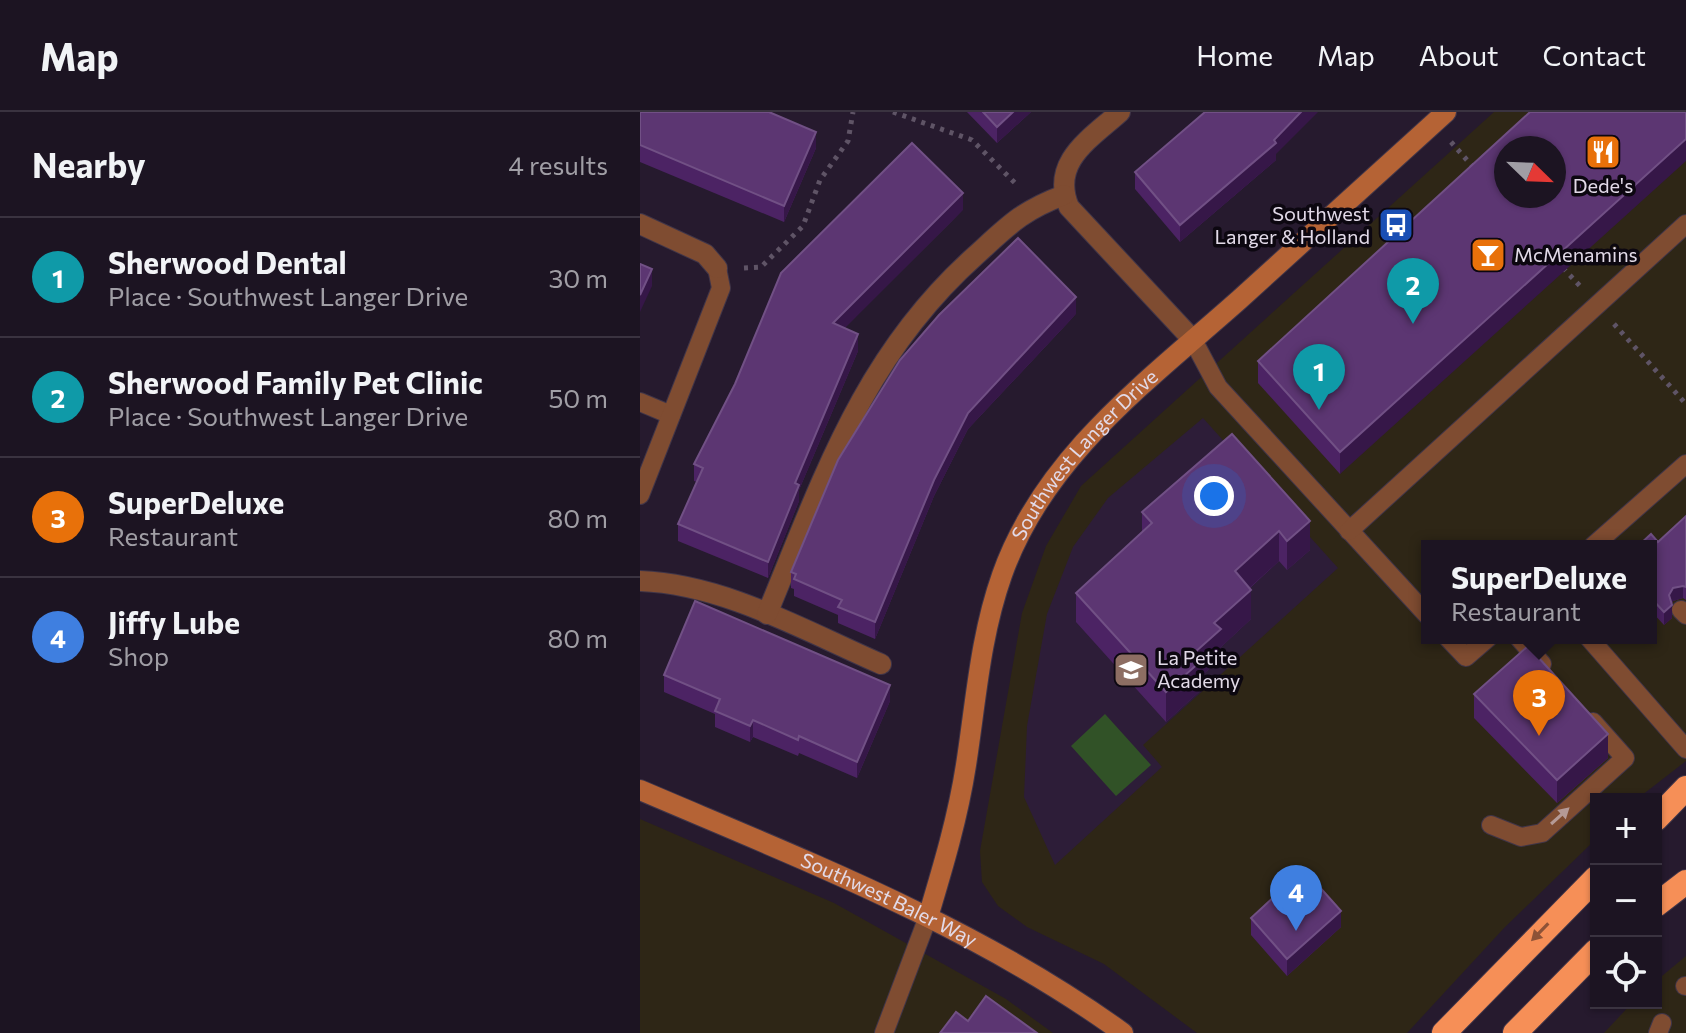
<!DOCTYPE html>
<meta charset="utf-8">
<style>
body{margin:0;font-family:Commissioner,sans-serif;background:#29212f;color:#f1f3f6}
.controls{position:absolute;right:24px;bottom:24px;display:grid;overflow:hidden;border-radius:0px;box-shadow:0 2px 6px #0004}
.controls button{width:72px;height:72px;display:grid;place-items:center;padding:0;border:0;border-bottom:2px solid #3a3340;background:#1c1422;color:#f1f3f6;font:40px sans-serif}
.compass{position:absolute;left:854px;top:24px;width:72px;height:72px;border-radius:50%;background:#1c1422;box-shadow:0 2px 6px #0004;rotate:113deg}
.you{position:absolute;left:574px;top:384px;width:28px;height:28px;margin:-20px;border:6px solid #fff;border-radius:50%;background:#1a73e8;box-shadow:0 0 0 12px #1a73e833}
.badge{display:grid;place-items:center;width:52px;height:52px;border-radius:50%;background:#0f766e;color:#fff;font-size:26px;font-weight:700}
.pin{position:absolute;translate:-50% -66px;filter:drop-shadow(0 2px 4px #0008)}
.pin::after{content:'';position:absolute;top:42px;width:28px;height:24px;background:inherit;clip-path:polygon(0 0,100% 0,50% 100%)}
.popup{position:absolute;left:781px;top:428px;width:236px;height:104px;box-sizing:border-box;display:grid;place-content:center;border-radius:0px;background:#1c1422;filter:drop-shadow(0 2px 6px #0005);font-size:26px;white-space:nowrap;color:#a09ea5}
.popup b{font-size:30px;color:#f1f3f6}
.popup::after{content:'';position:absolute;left:50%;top:100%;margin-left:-16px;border:16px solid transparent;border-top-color:#1c1422}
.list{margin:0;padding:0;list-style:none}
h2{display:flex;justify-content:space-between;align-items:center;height:104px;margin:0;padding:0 32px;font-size:34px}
h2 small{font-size:26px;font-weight:400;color:#a09ea5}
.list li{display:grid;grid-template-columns:52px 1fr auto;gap:24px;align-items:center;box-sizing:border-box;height:120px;padding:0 32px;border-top:2px solid #3a3340}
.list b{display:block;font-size:30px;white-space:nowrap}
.list p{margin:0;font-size:26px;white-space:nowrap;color:#a09ea5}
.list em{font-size:26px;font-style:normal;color:#a09ea5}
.icon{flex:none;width:44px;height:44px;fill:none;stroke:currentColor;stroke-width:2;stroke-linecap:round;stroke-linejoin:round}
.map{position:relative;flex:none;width:1046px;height:921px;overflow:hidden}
header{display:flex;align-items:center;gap:48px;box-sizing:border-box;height:112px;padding:0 40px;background:#1c1422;border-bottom:2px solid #3a3340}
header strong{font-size:38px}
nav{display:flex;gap:44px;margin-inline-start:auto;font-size:28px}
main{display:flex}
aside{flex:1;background:#1c1422}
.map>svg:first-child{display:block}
.commercial{fill:#2e2616;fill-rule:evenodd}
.built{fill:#2d1d38}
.green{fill:#315227}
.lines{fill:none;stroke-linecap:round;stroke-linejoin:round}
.lane-casing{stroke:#403548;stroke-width:20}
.street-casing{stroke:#403548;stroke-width:22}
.secondary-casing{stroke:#403548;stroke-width:22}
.highway-casing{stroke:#403548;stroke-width:26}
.path{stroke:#5f5466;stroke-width:5;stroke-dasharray:4 6;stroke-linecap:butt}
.lane{stroke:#7f4c31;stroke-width:18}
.street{stroke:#7f4c31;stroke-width:20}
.secondary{stroke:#b56335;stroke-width:20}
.highway{stroke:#f68f57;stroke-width:24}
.wall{fill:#4c2364}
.shaded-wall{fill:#361748}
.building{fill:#5c3672;stroke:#715085;stroke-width:2;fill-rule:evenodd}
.oneway{fill:#b59a96}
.oneway2{fill:#8d5237}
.labels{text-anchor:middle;stroke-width:7;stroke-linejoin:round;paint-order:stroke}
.poi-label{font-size:20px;fill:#e2dae8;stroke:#0c0710;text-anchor:start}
.street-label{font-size:20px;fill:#e2dae8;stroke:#0c0710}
</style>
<header>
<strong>Map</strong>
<nav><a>Home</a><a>Map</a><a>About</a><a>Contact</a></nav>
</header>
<main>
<aside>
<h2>Nearby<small>4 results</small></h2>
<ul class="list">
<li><span class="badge" style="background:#0f9aa8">1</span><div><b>Sherwood Dental</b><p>Place · Southwest Langer Drive</p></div><em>30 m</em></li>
<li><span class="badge" style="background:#0f9aa8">2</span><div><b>Sherwood Family Pet Clinic</b><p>Place · Southwest Langer Drive</p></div><em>50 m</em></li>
<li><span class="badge" style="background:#e8710a">3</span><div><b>SuperDeluxe</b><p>Restaurant</p></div><em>80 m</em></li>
<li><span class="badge" style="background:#3f7fe0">4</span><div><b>Jiffy Lube</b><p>Shop</p></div><em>80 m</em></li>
</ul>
</aside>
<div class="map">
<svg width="1046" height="921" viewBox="0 0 1046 921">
<rect width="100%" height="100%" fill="#261a2e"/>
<g class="commercial">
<path d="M854 0H1046V649L997 687H956V727L865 815 767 921H557L464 852 387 815 358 794 342 770 340 739 382 501 406 434 441 374ZM866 36H914V84H866ZM787 434H1011V526H787Z"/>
<path d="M0 707 194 791 366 887 413 921H0Z"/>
<path d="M1046 844V921H964L992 891H1016V869Z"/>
</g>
<path class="built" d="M563 306 698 456 503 633 522 655 415 753 384 685 387 614 407 502 433 435 468 386Z"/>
<path class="green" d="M465 602 511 653 476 684 431 634Z"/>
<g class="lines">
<defs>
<g id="lane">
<path d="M553 228 578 275 787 503"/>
<path d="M0 290 31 303"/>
<path d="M0 383 81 176 77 156"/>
<path d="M709 419 1046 112"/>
<path d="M953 434 1046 352"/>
<path d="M1041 498 1046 503"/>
<path d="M808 526 826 545 848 526"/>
<path d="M879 526 902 552"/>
<path d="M949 526 1046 637"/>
<path d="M851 713 881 725 902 721 985 646 953 610"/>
<path d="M1045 874H1046"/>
<path d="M244 921 288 805"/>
<path d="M1018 921 1022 911"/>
</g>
<g id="street">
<path d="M480 0C450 27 410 50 429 95L553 228"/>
<path d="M0 112 65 142 77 156"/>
<path d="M0 469C84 472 165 519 241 552"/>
<path d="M127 502C183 367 223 244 335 144 368 114 381 99 424 83"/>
</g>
<g id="secondary">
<path id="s1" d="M0 678C166 749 337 815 483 921"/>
<path id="s2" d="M288 805C303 755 318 705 326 653 336 589 340 525 362 463 404 344 509 268 600 187 669 125 737 62 806 0"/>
</g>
<g id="highway">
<path d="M1016 707 1046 676"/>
<path d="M1016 793 1046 770"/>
<path d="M804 921 956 766"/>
<path d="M875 921 956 839"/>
</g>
</defs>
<use href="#lane" class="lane-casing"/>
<use href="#street" class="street-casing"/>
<use href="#secondary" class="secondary-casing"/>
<use href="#highway" class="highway-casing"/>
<g class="path">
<path d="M253 0 332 28 378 74"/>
<path d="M811 30 834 56"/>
<path d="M104 156 121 155 163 114 180 68 208 29 213 0"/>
<path d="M923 156 941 175"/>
<path d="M974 212 1046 292"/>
</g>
<use href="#lane" class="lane"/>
<use href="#street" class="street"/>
<use href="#secondary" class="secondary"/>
<use href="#highway" class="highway"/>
</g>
<g class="wall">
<path d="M0 0 176 36 144 110 0 50Z"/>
<path d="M327 0H391L357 31Z"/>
<path d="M890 0 700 362 618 271V249Z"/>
<path d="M636 42V48L540 130 495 77V60Z"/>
<path d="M323 98 204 216 218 239 159 378V389L128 466 38 429V412L57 370 54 369V352Z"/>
<path d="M436 202 328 317 294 384 235 527 198 511V503L154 484V477L151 476V460Z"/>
<path d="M592 322 670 438 647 458 639 449 610 476 611 507 581 535V547L561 564V578L526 610 436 510V481L502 421V400Z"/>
<path d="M1046 404V488L1043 486 1033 489 1032 492V506L1024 513 1011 499V434L1018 430Z"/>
<path d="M24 563 250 589 217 666 159 641 158 644 113 625 110 630 75 615V602L24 580Z"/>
<path d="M834 582 968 646 917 691 834 606Z"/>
<path d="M611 806 701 815 647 864 611 823Z"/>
</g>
<g class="shaded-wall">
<path d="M373 0H391L357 31V15Z"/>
<path d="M661 0H678L636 42V48L540 130V113L634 28Z"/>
<path d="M176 20V36L144 110V94Z"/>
<path d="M1046 27V49L700 362V340Z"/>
<path d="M323 81V98L193 228V211Z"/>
<path d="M12 157V174L0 200V183Z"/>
<path d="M436 185V202L328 317 294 384 235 527V510L294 368 328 301Z"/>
<path d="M218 222V239L159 378V389L128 466V450L155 371Z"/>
<path d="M670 409V438L647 458V429Z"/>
<path d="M639 419V449L595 489V459Z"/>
<path d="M1043 474V486L1033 489 1029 496V483L1033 476Z"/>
<path d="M611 478V507L581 535V547L561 564V578L526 610V580L574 511Z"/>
<path d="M1032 493V506L1024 513V500Z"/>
<path d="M250 573V589L217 666V650Z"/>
<path d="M113 608V625L110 630V614Z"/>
<path d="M968 622V646L917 691V668Z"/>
<path d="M701 799V815L647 864V847Z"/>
</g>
<g class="building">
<path d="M0 0H129L176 20 144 94 0 33Z"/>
<path d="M343 0H373L357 15Z"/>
<path d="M565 0H661L634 28 636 31 540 113 495 60Z"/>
<path d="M890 0H1046V27L700 340 618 249ZM866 36H914V84H866Z"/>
<path d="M272 31 323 81 193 211 218 222 155 371 159 373 128 450 38 412 63 356 54 352 95 272 141 161Z"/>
<path d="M378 126 436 185 328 301 294 368 235 510 198 495 202 488 154 467 156 462 151 460 198 348 260 248 299 203Z"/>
<path d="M0 152 12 157 0 183Z"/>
<path d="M592 322 670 409 647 429 639 419 595 459 611 478 574 511 581 517 554 541 561 549 526 580 436 481 512 411 502 400Z"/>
<path d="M1046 404V475L1043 474 1033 476 1029 483 1032 493 1024 500 1011 486V434H998L1011 422 1018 430Z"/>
<path d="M55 489 250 573 217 650 159 624 158 628 113 608 110 614 75 599 80 587 24 563Z"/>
<path d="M888 534 968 622 917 668 834 582Z"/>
<path d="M668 762 701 799 647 847 611 806 636 783 639 787Z"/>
<path d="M346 884 397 921H300L316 900 328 909Z"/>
</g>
<defs><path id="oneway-solid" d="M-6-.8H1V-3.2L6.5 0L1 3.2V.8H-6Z" transform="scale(2)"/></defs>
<use class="oneway" href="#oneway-solid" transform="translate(920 704) rotate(-42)"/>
<use class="oneway2" href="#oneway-solid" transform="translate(900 820) rotate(134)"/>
<defs>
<symbol id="restaurant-square" viewBox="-11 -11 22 22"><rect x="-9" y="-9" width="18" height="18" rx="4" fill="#e8710a" stroke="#0c0710"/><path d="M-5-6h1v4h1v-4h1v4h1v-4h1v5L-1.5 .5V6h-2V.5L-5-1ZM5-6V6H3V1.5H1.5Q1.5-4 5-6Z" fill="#fff"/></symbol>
<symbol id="bus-square" viewBox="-11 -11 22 22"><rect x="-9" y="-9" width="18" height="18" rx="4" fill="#1a4fb4" stroke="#0c0710"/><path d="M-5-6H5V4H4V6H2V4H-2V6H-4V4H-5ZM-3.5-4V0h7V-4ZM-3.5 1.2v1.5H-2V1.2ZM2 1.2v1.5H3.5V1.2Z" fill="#fff"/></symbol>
<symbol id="bar-square" viewBox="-11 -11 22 22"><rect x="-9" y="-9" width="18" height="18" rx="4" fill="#e8710a" stroke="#0c0710"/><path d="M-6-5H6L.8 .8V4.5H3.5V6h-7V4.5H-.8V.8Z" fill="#fff"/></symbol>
<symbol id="school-square" viewBox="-11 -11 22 22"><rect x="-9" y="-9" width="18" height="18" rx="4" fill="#8d6e63" stroke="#0c0710"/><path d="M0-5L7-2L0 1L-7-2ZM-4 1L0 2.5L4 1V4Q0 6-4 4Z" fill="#fff"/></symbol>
</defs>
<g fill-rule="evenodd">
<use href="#restaurant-square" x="943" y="20" width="40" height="40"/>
<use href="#bus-square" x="736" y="93" width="40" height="40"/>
<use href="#bar-square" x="828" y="123" width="40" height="40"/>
<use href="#school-square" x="471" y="538" width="40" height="40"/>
</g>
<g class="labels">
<g class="poi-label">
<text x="963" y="81" text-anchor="middle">Dede's</text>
<text x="730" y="109" text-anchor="end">Southwest<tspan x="730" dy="23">Langer &amp; Holland</tspan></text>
<text x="874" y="150">McMenamins</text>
<text x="517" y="553">La Petite<tspan x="517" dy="23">Academy</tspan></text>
</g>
<g class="street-label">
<text dy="7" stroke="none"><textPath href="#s2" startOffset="498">Southwest Langer Drive</textPath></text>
<text dy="7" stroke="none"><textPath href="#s1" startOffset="272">Southwest Baler Way</textPath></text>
</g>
</g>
</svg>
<div class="controls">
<button>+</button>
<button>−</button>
<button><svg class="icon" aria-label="locate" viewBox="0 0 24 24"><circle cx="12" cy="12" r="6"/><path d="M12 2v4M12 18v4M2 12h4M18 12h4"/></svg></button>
</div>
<svg class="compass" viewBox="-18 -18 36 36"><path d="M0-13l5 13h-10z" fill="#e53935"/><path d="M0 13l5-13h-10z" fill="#a09ea5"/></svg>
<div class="you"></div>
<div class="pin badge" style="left:679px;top:298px;background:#0f9aa8">1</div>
<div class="pin badge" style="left:773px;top:212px;background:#0f9aa8">2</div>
<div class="pin badge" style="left:899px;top:624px;background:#e8710a">3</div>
<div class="popup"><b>SuperDeluxe</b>Restaurant</div>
<div class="pin badge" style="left:656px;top:819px;background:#3f7fe0">4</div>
</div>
</main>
